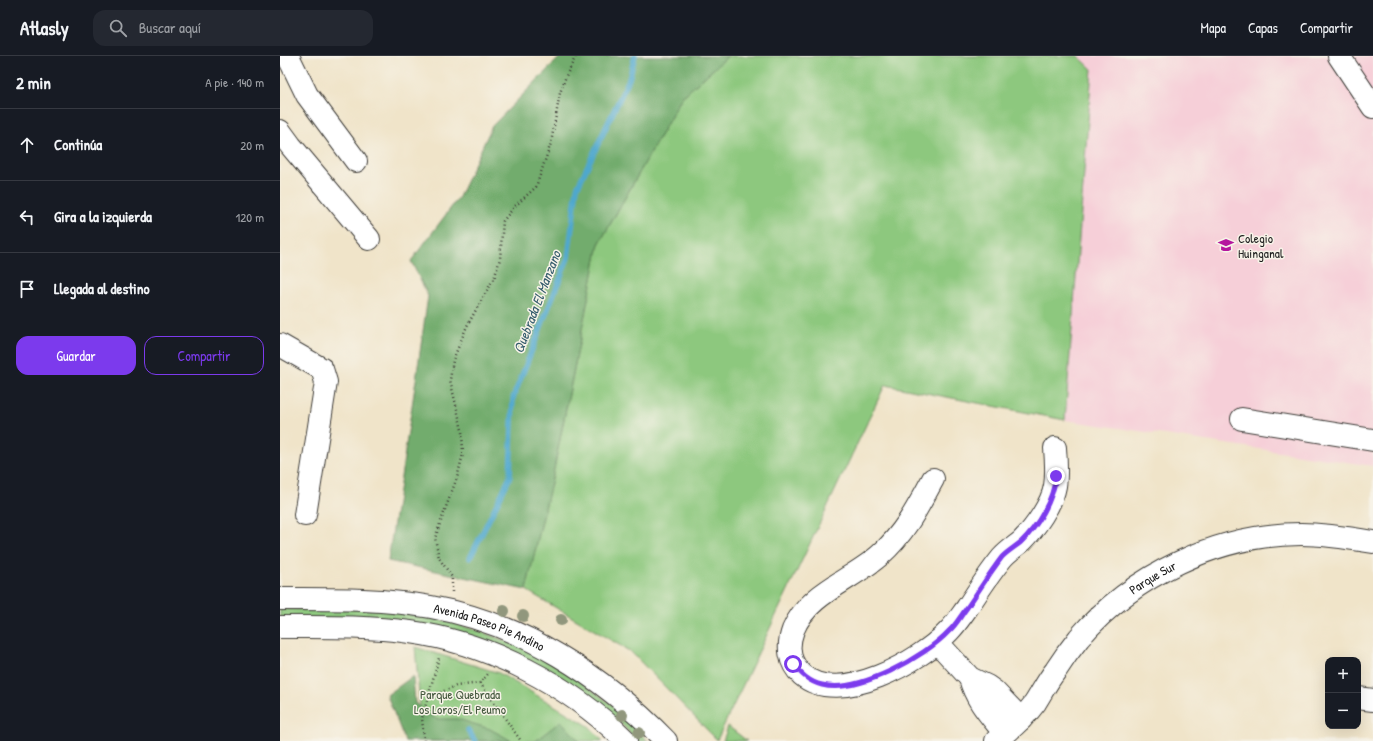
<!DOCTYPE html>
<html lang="es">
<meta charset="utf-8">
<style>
body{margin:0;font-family:"Patrick Hand",sans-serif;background:#242831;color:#f1f3f6}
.controls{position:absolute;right:12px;bottom:12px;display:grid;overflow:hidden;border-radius:8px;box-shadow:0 4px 16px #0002}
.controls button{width:36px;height:36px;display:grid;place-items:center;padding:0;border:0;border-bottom:1px solid #363941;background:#171b24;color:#f1f3f6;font:20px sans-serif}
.stop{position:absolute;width:12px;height:12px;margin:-9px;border:3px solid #7c3aed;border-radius:50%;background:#fff}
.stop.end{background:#7c3aed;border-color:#fff;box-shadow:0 1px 4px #0008}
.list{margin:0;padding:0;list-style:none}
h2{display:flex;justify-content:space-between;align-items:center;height:52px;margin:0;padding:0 16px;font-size:17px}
h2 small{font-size:13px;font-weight:400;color:#9ea1a6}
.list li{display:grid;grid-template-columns:26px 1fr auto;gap:12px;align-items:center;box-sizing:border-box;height:72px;padding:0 16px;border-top:1px solid #363941}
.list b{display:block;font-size:15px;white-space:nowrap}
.list em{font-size:13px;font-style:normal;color:#9ea1a6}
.actions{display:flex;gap:8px;padding:12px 16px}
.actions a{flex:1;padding:9px 0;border:1px solid #7c3aed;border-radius:12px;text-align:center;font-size:14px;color:#7c3aed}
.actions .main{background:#7c3aed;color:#fff}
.icon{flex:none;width:22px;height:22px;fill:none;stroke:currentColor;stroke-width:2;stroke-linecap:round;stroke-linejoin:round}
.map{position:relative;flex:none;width:1093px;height:685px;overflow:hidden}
header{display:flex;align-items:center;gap:24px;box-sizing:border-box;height:56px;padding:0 20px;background:#171b24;border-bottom:1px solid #363941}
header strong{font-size:19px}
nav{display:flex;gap:22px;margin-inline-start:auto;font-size:14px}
.search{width:280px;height:36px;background:#242831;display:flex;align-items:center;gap:10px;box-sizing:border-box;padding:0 14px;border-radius:12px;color:#9ea1a6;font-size:15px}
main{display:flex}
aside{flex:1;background:#171b24}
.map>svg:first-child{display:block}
.built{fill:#f6cfd8}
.green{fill:#8dc87e;stroke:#54724d}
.forest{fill:#72ac6d;stroke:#476444}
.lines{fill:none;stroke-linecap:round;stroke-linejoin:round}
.stream{stroke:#50a8cd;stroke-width:5.5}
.minor-casing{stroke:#3c3a36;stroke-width:24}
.path{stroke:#3c3a36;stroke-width:2.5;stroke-dasharray:1 3;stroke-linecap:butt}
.minor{stroke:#fff;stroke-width:22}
.tree{fill:#91977d}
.route{stroke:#7c3aed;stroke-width:5}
.labels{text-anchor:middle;stroke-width:3;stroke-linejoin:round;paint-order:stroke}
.poi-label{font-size:13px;fill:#1c1c1c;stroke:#f7f3e8;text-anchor:start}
.street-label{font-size:13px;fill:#1c1c1c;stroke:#f7f3e8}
.park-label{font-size:13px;fill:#44583e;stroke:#f7f3e8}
.water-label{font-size:14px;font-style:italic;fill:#335b6c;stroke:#f7f3e8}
</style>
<header>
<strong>Atlasly</strong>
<div class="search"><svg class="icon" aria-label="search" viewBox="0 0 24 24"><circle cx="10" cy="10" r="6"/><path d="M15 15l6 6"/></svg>Buscar aquí</div>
<nav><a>Mapa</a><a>Capas</a><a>Compartir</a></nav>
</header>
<main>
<aside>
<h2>2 min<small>A pie · 140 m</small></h2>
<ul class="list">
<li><svg class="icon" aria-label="ahead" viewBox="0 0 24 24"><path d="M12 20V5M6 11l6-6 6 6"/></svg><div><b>Continúa</b></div><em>20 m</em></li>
<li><svg class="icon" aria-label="left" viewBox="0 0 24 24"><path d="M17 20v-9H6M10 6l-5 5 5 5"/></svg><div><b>Gira a la izquierda</b></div><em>120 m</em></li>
<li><svg class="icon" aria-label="arrive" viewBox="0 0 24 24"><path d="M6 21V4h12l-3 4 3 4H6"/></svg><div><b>Llegada al destino</b></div></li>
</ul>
<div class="actions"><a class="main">Guardar</a><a>Compartir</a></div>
</aside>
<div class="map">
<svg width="1093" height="685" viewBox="0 0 1093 685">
<rect width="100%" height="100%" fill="#f7f3e8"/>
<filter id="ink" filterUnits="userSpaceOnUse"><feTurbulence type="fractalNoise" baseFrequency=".025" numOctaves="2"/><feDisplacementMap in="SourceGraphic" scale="8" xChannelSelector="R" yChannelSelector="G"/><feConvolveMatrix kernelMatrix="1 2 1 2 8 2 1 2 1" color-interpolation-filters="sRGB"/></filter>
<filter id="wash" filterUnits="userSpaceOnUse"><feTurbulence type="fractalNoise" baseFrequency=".012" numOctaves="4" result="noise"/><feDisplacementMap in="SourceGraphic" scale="16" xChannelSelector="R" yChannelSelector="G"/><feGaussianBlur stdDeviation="0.9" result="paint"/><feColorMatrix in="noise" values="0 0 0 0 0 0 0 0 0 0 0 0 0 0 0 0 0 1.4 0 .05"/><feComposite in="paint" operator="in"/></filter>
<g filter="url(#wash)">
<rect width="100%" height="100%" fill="#f0e4c9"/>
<path class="built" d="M798 0H1093V410L785 364 812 13Z"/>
<g class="green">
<path d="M448 0H798L812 13 785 364 605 329 437 684 351 596 246 534 273 418 319 188 402 41Z"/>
<path d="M0 553H100L166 565 202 576 241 591 280 611 334 650 368 685H357L336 662 250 605 0 562Z"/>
<path d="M135 591 219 617 309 670 323 685H143Z"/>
<path d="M448 670 467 685H443Z"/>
</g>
<g class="forest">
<path d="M281 0H448L402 41 319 188 273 418 246 534 108 505 136 324 148 240 131 205 179 141 212 70Z"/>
<path d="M133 620 135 647 156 663H178L210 673 232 685H125L107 639Z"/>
<path d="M281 665 299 685H255Z"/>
</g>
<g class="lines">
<g class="stream">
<path d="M190 502 230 421 233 342 288 202 297 132 349 23 355 0"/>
<path d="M188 674 195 685"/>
</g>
</g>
</g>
<g filter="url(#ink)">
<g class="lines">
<defs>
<g id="minor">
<path d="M8 0 27 39 76 105"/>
<path d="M1059 0 1093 51"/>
<path d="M0 75 11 90 89 183"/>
<path d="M0 289 42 313 46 326 25 459"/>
<path d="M962 363 1093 384"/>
<path d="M653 423C638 451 624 478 600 499 572 524 528 537 513 574 507 590 509 607 522 619 559 651 641 605 669 575 676 568 681 560 687 552 698 535 709 518 722 502 728 495 735 491 742 485 755 472 772 448 775 430 777 418 776 404 775 392"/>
<path id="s1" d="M0 543C51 543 101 542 151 551 242 567 323 620 386 685"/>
<path d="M0 571C43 571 87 570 130 576 210 587 289 629 346 685"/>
<path d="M657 586 690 622 707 630 714 635 741 663"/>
<path d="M690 622C696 645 711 660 725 678"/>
<path d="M1078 642 1093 644"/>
<path id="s2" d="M716 685C730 674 744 662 755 647 762 636 768 624 776 614 783 603 791 592 799 582 853 519 938 478 1021 478 1045 478 1069 482 1093 486"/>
</g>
</defs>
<use href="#minor" class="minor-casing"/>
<g class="path">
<path d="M172 536V521L159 502 155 482 166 451 177 422 183 398 182 374 170 324 173 304 187 270 215 220 220 203 223 165 235 150 256 131 271 87 280 37 286 20 296 0"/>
<path d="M200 627 241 685"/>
<path d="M149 641 176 630 200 627 208 618"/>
<path d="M144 685 142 662 159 602"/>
</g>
<use href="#minor" class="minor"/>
</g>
<g class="tree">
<circle cx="224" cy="555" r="6"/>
<circle cx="243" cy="560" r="6"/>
<circle cx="281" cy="564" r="6"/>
<circle cx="342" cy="659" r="6"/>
<circle cx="359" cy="677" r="6"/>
</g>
</g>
<g class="lines" filter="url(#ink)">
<path class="route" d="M513 608C521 618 529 626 542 629 578 638 645 601 669 575 676 569 680 561 686 553 698 536 709 518 722 501 728 495 735 491 741 486 758 470 773 444 776 420"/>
</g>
<defs>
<symbol id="school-bare" viewBox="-9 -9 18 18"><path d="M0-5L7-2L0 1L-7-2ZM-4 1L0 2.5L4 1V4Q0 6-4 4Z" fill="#b5179e" stroke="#f7f3e8" stroke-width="2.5" paint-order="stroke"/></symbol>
</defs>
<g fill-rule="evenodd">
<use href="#school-bare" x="935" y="178" width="22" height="22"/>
</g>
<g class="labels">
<g class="poi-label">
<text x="958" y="187">Colegio<tspan x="958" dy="15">Huinganal</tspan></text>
</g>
<g class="street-label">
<text dy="5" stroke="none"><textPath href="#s2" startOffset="229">Parque Sur</textPath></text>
<text dy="5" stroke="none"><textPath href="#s1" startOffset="213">Avenida Paseo Pie Andino</textPath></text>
</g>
<g class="park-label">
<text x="180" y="643">Parque Quebrada<tspan x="180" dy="15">Los Loros/El Peumo</tspan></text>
</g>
<g class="water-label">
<text transform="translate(257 246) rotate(-69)" y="5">Quebrada El Manzano</text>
</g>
</g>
</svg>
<div class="controls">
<button>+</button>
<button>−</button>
</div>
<div class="stop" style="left:513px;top:608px"></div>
<div class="stop end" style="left:776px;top:420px"></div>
</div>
</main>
